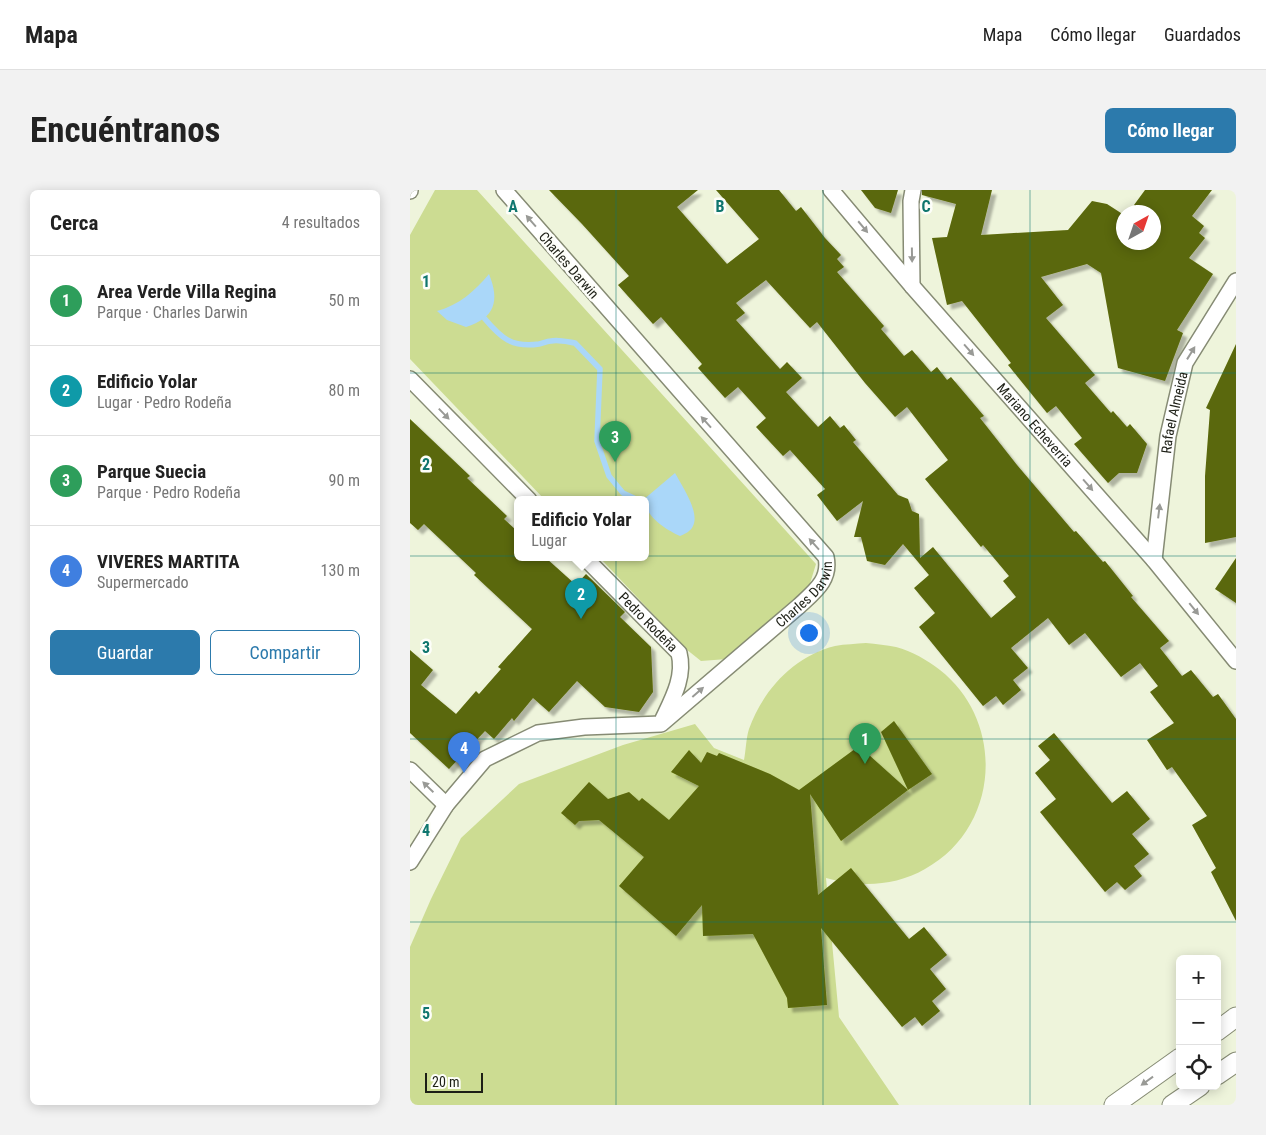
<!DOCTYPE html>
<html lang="es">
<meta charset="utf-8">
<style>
body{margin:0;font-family:"Roboto Condensed",sans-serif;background:#f2f2f2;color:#222}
.controls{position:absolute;right:15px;bottom:15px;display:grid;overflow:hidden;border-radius:8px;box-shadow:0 2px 12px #0003}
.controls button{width:45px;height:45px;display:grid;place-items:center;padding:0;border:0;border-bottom:1px solid #e0e0e0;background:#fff;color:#222;font:25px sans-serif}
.compass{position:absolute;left:706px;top:15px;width:45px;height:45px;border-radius:50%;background:#fff;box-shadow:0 2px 12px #0003;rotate:40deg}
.scale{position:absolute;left:15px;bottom:12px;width:58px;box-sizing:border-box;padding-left:5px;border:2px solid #1d1f16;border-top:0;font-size:14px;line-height:18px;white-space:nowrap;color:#1d1f16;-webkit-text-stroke:4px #fdfef9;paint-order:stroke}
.you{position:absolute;left:398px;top:442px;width:18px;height:18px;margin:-12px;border:4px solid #fff;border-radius:50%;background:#1a73e8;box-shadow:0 0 0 8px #1a73e833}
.badge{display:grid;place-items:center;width:32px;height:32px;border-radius:50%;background:#2c7aac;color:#fff;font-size:16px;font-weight:700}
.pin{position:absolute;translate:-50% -41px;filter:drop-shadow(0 1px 2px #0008)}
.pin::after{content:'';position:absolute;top:26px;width:18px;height:15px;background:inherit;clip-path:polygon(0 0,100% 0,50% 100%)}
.popup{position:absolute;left:104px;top:306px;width:135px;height:65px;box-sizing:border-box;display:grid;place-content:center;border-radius:8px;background:#fff;filter:drop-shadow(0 1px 4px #0005);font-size:16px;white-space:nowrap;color:#767676}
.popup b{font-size:19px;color:#222}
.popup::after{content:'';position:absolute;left:50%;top:100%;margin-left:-10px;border:10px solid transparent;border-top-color:#fff}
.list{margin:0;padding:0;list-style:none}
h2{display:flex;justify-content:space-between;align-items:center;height:65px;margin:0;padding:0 20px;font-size:21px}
h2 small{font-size:16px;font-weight:400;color:#767676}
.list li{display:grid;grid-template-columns:32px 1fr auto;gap:15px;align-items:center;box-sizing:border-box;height:90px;padding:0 20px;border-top:1px solid #e0e0e0}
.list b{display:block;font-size:19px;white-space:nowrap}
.list p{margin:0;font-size:16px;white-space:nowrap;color:#767676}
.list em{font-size:16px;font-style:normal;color:#767676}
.actions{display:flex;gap:10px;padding:15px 20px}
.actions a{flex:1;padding:11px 0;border:1px solid #2c7aac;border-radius:8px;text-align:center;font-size:18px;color:#2c7aac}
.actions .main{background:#2c7aac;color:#fff}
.icon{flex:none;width:28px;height:28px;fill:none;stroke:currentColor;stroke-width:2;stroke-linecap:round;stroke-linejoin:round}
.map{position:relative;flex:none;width:826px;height:915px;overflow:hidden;border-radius:8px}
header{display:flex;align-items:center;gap:30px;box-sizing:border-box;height:70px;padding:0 25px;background:#fff;border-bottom:1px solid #e0e0e0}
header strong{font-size:24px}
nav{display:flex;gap:28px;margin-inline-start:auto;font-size:18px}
.intro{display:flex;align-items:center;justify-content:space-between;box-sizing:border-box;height:120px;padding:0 30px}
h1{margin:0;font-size:35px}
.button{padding:12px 22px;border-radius:8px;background:#2c7aac;color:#fff;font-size:18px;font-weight:700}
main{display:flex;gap:30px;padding:0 30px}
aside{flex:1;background:#fff;border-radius:8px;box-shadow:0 2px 12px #0003}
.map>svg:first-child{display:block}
.green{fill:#ccdc92}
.water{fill:#aad7f9}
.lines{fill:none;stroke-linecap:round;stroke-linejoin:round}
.stream{stroke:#aad7f9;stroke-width:5.5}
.building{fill:#5a6809;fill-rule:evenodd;filter:url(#shadow)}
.minor-casing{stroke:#868b74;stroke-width:18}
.tertiary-casing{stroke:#868b74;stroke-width:21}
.minor{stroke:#fff;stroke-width:15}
.tertiary{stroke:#fff;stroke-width:19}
.oneway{fill:#999a96}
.grid{fill:none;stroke:#0f766e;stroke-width:1;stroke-opacity:0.55}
.labels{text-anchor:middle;stroke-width:5;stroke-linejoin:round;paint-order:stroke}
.street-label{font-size:14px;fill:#1d1f16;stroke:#fdfef9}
.grid-label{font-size:16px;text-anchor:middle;font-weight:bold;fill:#0f766e;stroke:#fdfef9;stroke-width:5;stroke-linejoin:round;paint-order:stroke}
</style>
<header>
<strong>Mapa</strong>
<nav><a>Mapa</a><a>Cómo llegar</a><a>Guardados</a></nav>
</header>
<div class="intro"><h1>Encuéntranos</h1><a class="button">Cómo llegar</a></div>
<main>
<aside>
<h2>Cerca<small>4 resultados</small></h2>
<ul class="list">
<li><span class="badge" style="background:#2e9e5b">1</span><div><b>Area Verde Villa Regina</b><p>Parque · Charles Darwin</p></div><em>50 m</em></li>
<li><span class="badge" style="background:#0f9aa8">2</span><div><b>Edificio Yolar</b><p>Lugar · Pedro Rodeña</p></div><em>80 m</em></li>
<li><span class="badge" style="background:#2e9e5b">3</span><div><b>Parque Suecia</b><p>Parque · Pedro Rodeña</p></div><em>90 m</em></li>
<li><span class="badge" style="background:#3f7fe0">4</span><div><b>VIVERES MARTITA</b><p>Supermercado</p></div><em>130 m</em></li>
</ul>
<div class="actions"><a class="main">Guardar</a><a>Compartir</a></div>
</aside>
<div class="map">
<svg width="826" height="915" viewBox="0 0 826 915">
<defs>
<filter id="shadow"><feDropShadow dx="4.5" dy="4.5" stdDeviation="1" flood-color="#0004"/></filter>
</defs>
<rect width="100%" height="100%" fill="#eef4db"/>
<g class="green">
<path d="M25 0H67L406 374 398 400 317 469 291 471 276 459 190 368H235V310H135L0 169V45Z"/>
<path d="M456 453C466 454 477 455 486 457 502 461 517 470 530 480 596 532 590 638 515 679 484 697 448 697 416 688L429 827 489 915H0V757L21 709 51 648 109 594 213 555 285 534 304 558 334 570C336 560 336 548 339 539 353 500 384 466 425 456 435 454 446 454 456 453Z"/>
</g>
<g class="water">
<path d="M79 84C90 111 85 128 56 137L37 130 27 121C49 115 65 101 79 84Z"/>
<path d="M265 283C272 296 290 322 283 336 281 341 275 344 270 346 257 340 235 327 235 310H233Z"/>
</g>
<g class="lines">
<path class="stream" d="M75 129C91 148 102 158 129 154 133 153 137 151 141 151 148 149 158 152 165 153L190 179 187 251 199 286 213 303 228 310"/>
</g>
<g class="building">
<path d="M139 0H288L267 17 317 74 349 49 306 0H369L386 21 391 17 415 48 431 65 427 69 434 77 427 82 474 136 471 139 494 166 502 160 521 182 527 177 537 190 541 187 574 226 570 228 607 275 664 342 666 341 693 372 695 371 723 406 721 407 759 451 750 458 772 486 781 480 803 507 808 504 826 529V731L801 682 806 678 782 635 797 626 762 577 757 580 737 550 764 533 740 502 748 496 730 473 711 487 675 443 659 455 638 428 601 458 618 478 603 490 611 500 593 515 586 506 573 516 509 437 525 423 504 398 519 385 493 354 475 375 457 371 451 347H444L453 311 427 331 407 305 415 299 380 260 373 266 346 237 356 228 328 197 315 208 288 178 292 174 251 127 243 134 208 95 219 86 172 34ZM356 90 400 138 407 132 455 193 485 227 497 217 538 270 515 289 571 357 573 355 599 386 593 391 606 407 581 428 523 357 510 368 509 324 502 321 498 309 488 305 443 252 446 250 434 235 430 238 420 226 408 237 376 202 392 188 377 172 370 179 326 130 335 123 326 113Z"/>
<path d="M451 0H488L481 23 465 18Z"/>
<path d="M512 0H582L571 45 658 40 682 11 697 14 714 25V52H744V22H734L724 15 735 0H802L782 26 794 36 789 43 795 48 779 68 803 84 767 140 773 143 755 191 708 178 691 83 677 74 631 87 653 115 636 128 685 185 675 193 701 223 703 221 717 237 720 234 737 254 727 283H709L698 293 664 254 672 248 646 216 637 223 598 175 601 173 552 111 537 115 522 48 537 47 546 14 512 5Z"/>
<path d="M826 154V347L795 353V286L800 220 796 218Z"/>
<path d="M0 229 60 286 57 288 97 326 94 329 107 341V368H136L166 395 176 384 215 422 210 427 241 457 243 502 229 522 195 517 167 491 139 522 123 508 104 531 102 528 84 549 75 541 39 579 0 543V460L23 480 11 495 46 524 66 501 69 504 91 479 88 477 122 439 64 385 66 383 14 334 8 340 0 333Z"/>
<path d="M826 368V413L805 399Z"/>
<path d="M484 531 522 584 498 600 471 542Z"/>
<path d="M644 543 702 613 717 601 740 629 722 644 739 664 724 676 732 686 715 700 707 692 695 702 630 622 646 609 625 583 640 570 628 556Z"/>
<path d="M449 556 498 600 431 651 400 604 408 705 441 678 499 749 514 737 537 765 520 779 536 799 522 811 530 821 512 836 505 827 492 837 411 738 417 815 378 818 377 808 343 744 293 746 292 715 266 746 209 696 234 667 189 630 169 631 165 635 151 623 179 592 198 609 219 602 229 611 232 608 259 630 289 596 261 582 279 560 291 573 297 562 307 566 309 563 360 584 389 600Z"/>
</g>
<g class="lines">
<defs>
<g id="minor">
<path id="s1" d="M421 0 502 96 744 370 826 471"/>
<path d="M0 1V0"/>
<path d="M502 96 501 11 503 0"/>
<path d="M0 189 119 310"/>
<path id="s2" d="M175 368 269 463C275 486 263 508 253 529"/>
<path id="s3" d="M744 370 758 246 775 173 826 91"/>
<path d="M0 580 36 615"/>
<path id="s4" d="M0 672 36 615 75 569 128 543 174 537 251 534 389 416C404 402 421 390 416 367L94 0"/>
</g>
<g id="tertiary">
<path d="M807 841 826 827"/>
<path d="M807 885 826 872"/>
<path d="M704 915 770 868"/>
<path d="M762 915 790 896"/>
</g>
</defs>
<use href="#minor" class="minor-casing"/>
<use href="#tertiary" class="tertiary-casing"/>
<use href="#minor" class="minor"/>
<use href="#tertiary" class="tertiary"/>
</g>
<defs><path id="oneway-solid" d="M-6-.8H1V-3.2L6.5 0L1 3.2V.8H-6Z" transform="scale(1.25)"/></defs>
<g class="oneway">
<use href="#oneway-solid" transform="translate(121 31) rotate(-131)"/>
<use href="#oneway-solid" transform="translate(453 37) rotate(50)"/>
<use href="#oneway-solid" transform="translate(502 65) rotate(89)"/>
<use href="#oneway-solid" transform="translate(559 160) rotate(49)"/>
<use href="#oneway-solid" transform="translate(781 163) rotate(-58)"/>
<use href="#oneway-solid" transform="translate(34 224) rotate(46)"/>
<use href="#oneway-solid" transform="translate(296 232) rotate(-132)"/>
<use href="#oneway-solid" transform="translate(678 295) rotate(49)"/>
<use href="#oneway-solid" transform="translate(749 321) rotate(-83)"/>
<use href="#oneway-solid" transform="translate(404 354) rotate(-132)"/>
<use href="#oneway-solid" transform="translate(784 419) rotate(51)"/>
<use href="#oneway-solid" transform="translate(288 502) rotate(-41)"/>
<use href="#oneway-solid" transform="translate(18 597) rotate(-136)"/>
<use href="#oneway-solid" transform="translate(737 891) rotate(144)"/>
</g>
<path class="grid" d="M206 0V915M413 0V915M620 0V915M0 183H826M0 366H826M0 549H826M0 732H826"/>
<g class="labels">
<g class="street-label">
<text transform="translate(159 75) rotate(49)" y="5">Charles Darwin</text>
<text dy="5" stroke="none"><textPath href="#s3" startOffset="149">Rafael Almeida</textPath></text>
<text dy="5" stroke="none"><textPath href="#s1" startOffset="311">Mariano Echeverria</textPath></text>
<text dy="5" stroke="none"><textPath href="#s4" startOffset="505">Charles Darwin</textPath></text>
<text dy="5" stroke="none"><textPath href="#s2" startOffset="90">Pedro Rodeña</textPath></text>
</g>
</g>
<g class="grid-label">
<text x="103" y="22">A</text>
<text x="310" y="22">B</text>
<text x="516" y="22">C</text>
<text x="16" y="97">1</text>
<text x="16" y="280">2</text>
<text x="16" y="463">3</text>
<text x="16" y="646">4</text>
<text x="16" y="829">5</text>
</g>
</svg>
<div class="controls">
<button>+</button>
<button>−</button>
<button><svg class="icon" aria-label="locate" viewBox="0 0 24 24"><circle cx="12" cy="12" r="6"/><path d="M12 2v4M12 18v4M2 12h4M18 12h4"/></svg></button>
</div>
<svg class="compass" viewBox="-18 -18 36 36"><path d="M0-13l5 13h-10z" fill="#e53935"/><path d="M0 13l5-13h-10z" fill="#767676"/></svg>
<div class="scale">20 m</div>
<div class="you"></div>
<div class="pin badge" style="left:455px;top:574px;background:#2e9e5b">1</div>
<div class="pin badge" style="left:171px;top:429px;background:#0f9aa8">2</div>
<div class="popup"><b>Edificio Yolar</b>Lugar</div>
<div class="pin badge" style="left:205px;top:272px;background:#2e9e5b">3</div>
<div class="pin badge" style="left:54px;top:583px;background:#3f7fe0">4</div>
</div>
</main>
